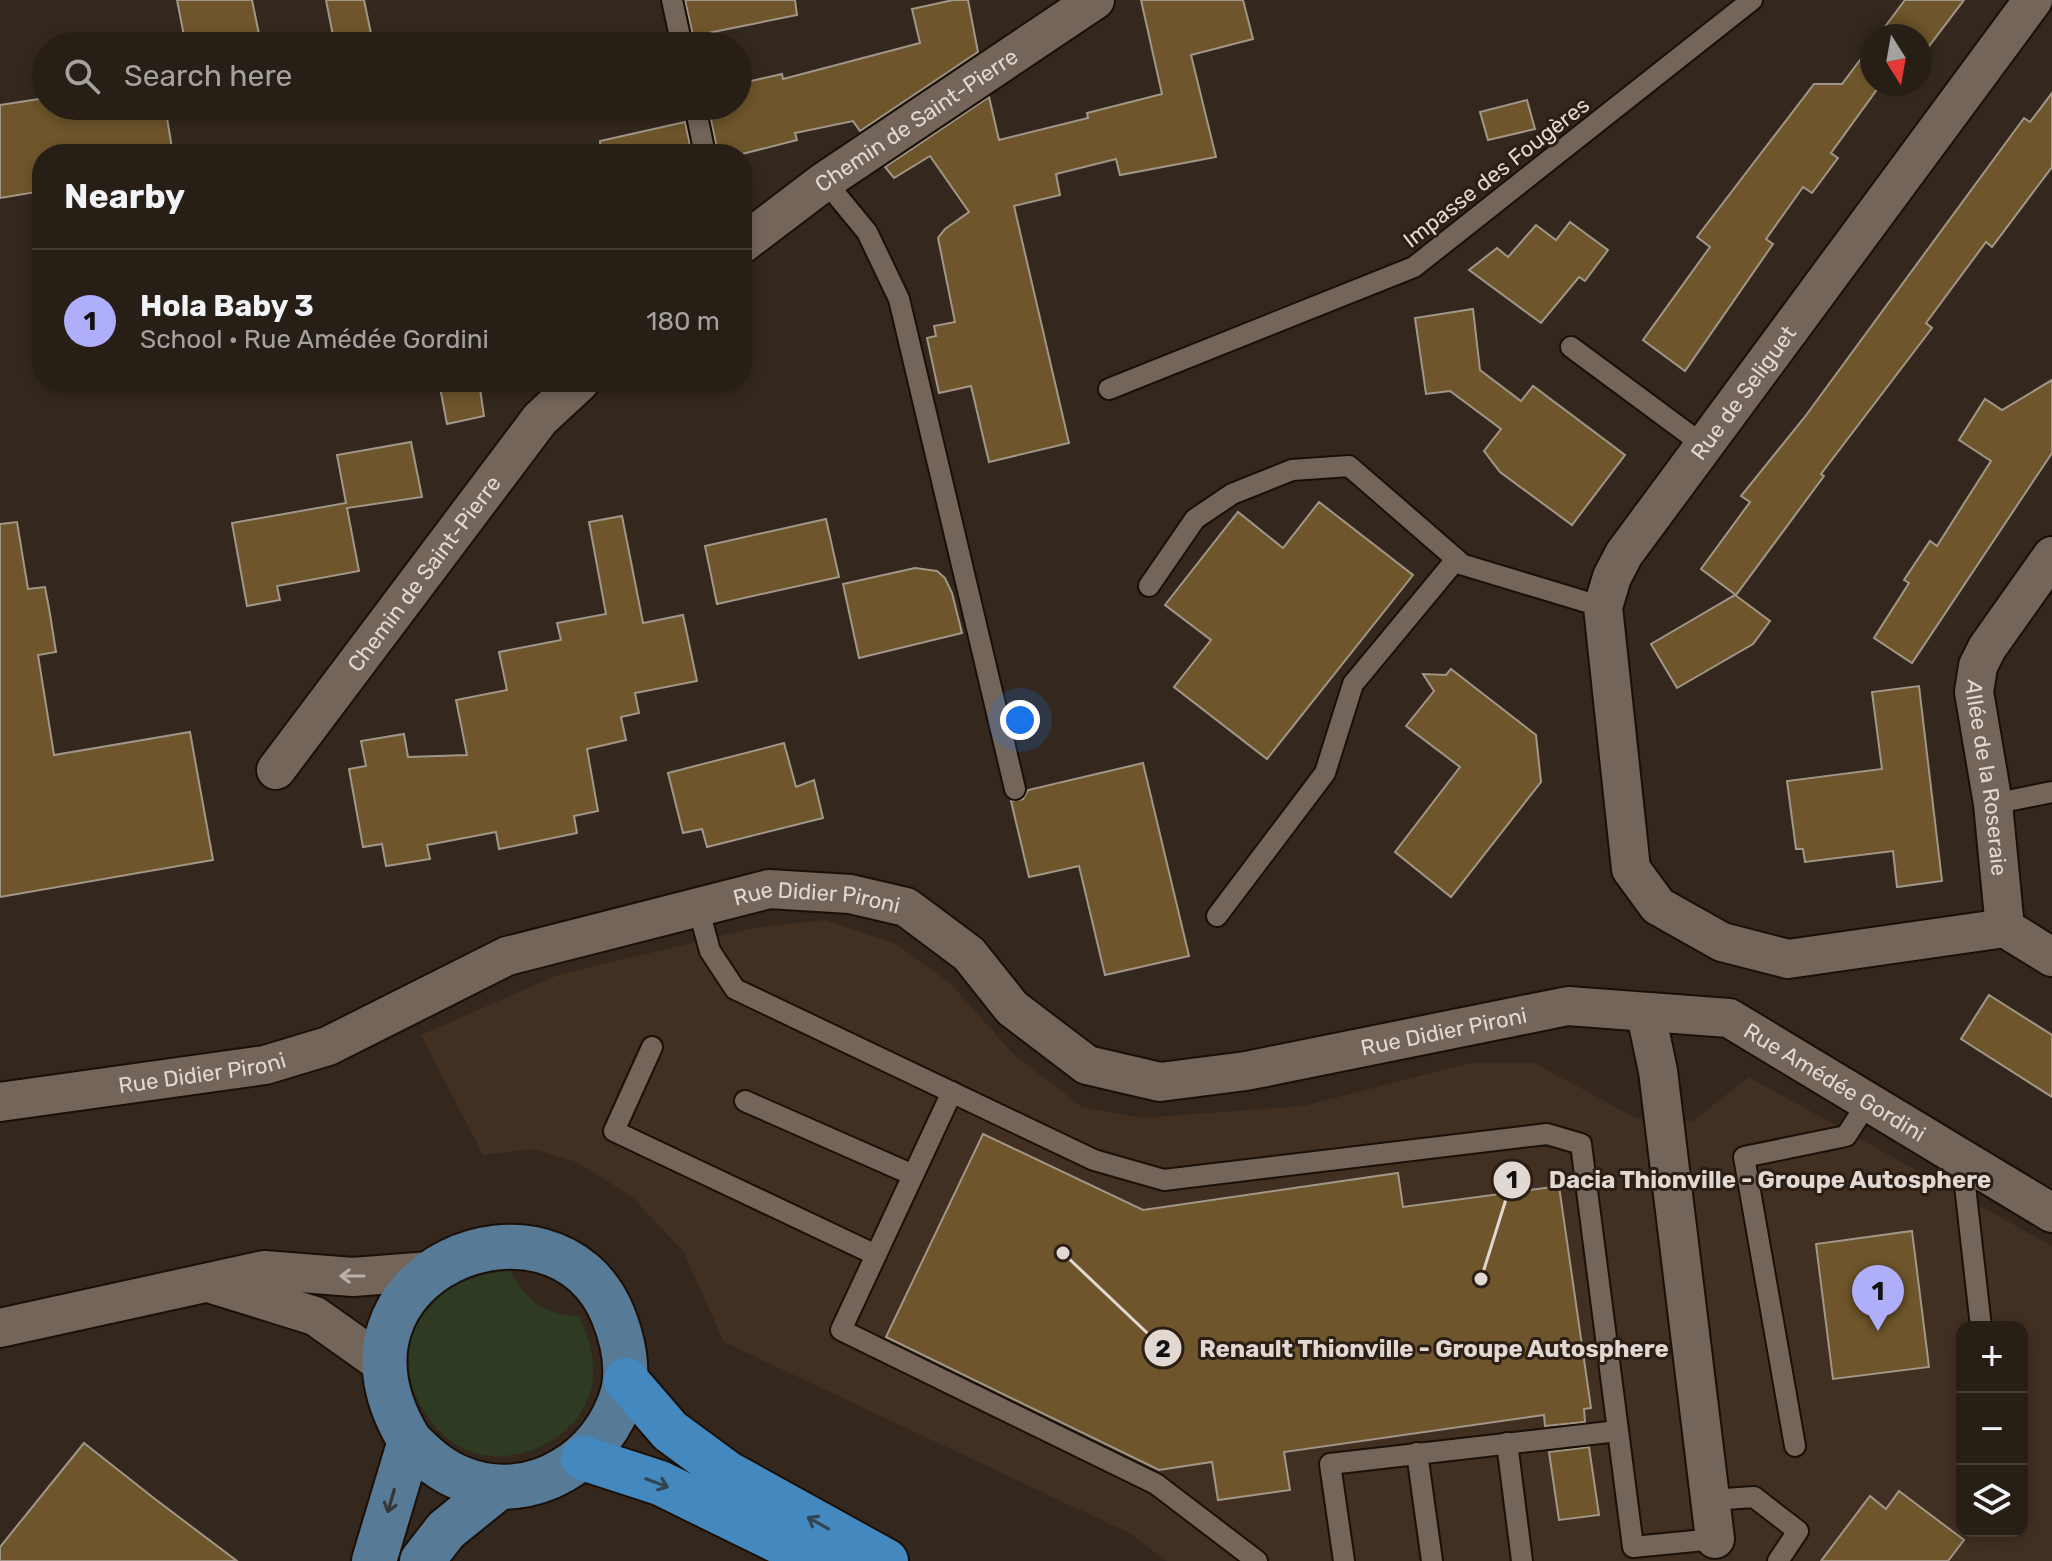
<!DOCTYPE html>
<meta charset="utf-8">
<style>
body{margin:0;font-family:Rubik,sans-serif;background:#332b23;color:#f1f3f6}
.controls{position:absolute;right:24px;bottom:24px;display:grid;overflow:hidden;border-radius:16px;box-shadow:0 4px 12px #0003}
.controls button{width:72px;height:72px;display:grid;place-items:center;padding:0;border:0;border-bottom:2px solid #433c35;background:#271e16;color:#f1f3f6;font:40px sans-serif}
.compass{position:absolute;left:1860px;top:24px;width:72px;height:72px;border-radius:50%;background:#271e16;box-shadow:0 4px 12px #0003;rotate:169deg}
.you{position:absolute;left:1020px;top:720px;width:28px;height:28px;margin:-20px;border:6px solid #fff;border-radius:50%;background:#1a73e8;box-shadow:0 0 0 12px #1a73e833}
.badge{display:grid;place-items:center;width:52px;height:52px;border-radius:50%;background:#afaefa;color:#111;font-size:26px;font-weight:700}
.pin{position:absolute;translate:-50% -66px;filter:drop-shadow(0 2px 4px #0008)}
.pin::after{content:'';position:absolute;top:42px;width:28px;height:24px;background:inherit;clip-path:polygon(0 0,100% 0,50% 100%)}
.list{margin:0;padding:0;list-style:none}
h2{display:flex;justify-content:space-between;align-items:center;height:104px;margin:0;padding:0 32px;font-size:34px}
h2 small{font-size:26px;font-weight:400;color:#a4a2a1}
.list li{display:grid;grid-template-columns:52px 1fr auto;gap:24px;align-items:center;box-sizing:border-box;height:144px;padding:0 32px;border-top:2px solid #433c35}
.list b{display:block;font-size:30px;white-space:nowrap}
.list p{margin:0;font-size:26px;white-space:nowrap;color:#a4a2a1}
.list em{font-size:26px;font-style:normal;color:#a4a2a1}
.icon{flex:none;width:44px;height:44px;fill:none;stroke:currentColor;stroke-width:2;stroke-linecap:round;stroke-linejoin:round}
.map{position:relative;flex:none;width:2052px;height:1561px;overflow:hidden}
.search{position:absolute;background:#271e16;box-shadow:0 4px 12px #0003;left:32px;top:32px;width:720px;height:88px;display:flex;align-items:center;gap:20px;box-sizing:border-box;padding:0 28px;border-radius:44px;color:#a4a2a1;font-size:30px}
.panel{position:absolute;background:#271e16;box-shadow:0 4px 12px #0003;left:32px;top:144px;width:720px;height:248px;border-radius:32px}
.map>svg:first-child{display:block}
.built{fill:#412f22;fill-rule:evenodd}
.green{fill:#2e3a22}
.building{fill:#6e552b;stroke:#a19788;stroke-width:2}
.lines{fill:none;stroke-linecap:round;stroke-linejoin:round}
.service-casing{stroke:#1b1008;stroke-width:24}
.minor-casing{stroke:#1b1008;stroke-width:42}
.primary-casing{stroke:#1b1008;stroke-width:48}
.motorway-casing{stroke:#1b1008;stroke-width:48}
.service{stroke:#74655a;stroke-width:20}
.minor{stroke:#74655a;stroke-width:38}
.primary{stroke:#577a96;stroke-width:44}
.motorway{stroke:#4388be;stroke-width:44}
.oneway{stroke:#bbb0a8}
.oneway2{stroke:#334350}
.oneway3{stroke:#353535}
.labels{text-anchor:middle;stroke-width:6;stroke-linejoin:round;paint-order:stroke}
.street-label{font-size:22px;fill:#e1d8d2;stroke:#2a1e15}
.leader{fill:none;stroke:#e1d8d2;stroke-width:3}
.callout-dot{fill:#e1d8d2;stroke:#2a1e15;stroke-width:3}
.mark-label{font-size:24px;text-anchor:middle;font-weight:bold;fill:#111}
.callout-label{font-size:24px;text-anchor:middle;font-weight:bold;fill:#e1d8d2;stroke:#2a1e15;stroke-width:6;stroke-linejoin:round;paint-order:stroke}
</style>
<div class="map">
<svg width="2052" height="1561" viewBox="0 0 2052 1561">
<rect width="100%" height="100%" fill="#34281e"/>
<path class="built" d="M825 920 896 944 951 984 1013 1054 1082 1107 1141 1118 1303 1106 1471 1063H1534L1636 1118 1693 1121 1749 1077 2052 1246V1561H1166L1131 1534 724 1342 683 1251 631 1196 577 1162 532 1149 483 1155 421 1035 558 975 754 928ZM1962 1327H2022V1531H1962Z"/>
<path class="green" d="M510 1271C528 1303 544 1313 580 1317 588 1337 594 1354 593 1376 590 1439 505 1478 454 1443 438 1433 428 1418 419 1402 407 1380 404 1349 416 1326 437 1289 469 1274 510 1271Z"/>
<g class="building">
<path d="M177 0H252L259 34 186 46Z"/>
<path d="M326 0H364L373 43 335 46Z"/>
<path d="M685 0H795L797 15 693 36Z"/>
<path d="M953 0H968L978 52 860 131 853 121 795 133 797 140 742 154H718L708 106H738V84L782 74 783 79 920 43 912 9Z"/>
<path d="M1141 0H1243L1253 39 1191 55 1216 157 1120 175 1116 159 1056 174 1060 195 1014 206 1069 443 989 462 971 386 939 393 927 338 936 336 934 326 955 322 938 238 945 229 969 212 930 156 894 178 885 167 989 97 999 140 1088 118 1087 113 1162 94Z"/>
<path d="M1905 0H1964L1920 58V36H1878Z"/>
<path d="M1872 44V84H1901L1893 94 1881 84 1831 153 1838 158 1812 193 1803 187 1766 239 1773 244 1685 371 1643 340 1710 247 1697 237 1814 84H1842Z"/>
<path d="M2052 93V167L1992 247 1986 242 1926 323 1932 328 1821 474 1824 476 1736 595 1701 569 1750 502 1741 496 1804 418 2024 118 2030 122Z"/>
<path d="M46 98V106H165L173 154H42V191L0 198V105Z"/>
<path d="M1527 100 1535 129 1488 140 1480 112Z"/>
<path d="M685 122 692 154H601L600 141Z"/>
<path d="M1570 222 1608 250 1585 281 1579 277 1541 323 1469 270 1497 248 1508 257 1536 225 1556 240Z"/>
<path d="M1473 309 1480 370 1521 401 1533 386 1625 455 1572 525 1500 472 1484 451 1501 429 1450 391 1426 394 1415 318Z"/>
<path d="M2052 380V453L1912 663 1874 638 1909 583 1904 580 1930 541 1937 546 1991 461 1959 440 1985 399 2002 410Z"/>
<path d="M439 382H479L484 416 447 424Z"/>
<path d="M411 442 422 497 347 508 359 571 277 586 280 600 247 606 232 523 346 503 337 455Z"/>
<path d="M1319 502 1413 575 1267 759 1174 687 1211 640 1165 605 1238 512 1283 548Z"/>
<path d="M622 516 643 623 683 615 697 681 635 693 639 713 621 717 626 740 587 749 598 811 574 816 577 833 499 849 496 832 427 845 430 859 386 866 382 844 363 847 349 769 366 766 361 741 404 734 408 757 467 755 456 700 507 690 499 652 561 640 557 623 606 614 589 522Z"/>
<path d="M826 519 839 577 717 604 705 546Z"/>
<path d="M17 522 28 589 45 587 50 614 56 652 38 655 54 755 190 732 213 860 0 897V524Z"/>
<path d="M915 568 937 571 945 578 952 593 962 633 859 658 843 584Z"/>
<path d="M1735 595 1770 621 1753 644 1677 688 1651 644Z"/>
<path d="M1451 669 1536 735 1541 782 1451 897 1395 852 1460 767 1406 726 1434 691 1423 674 1446 675Z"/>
<path d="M1919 686 1942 881 1897 887 1893 851 1805 862 1803 849H1796L1787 781 1882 769 1872 692Z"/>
<path d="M784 743 796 787 814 780 823 818 707 847 702 829 683 833 668 773Z"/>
<path d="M1143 763 1189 956 1105 975 1079 866 1029 877 1011 801 1023 799 1028 790Z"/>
<path d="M1989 995 2052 1035V1097L1961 1039Z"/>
<path d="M983 1134 1143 1210 1398 1173 1403 1207 1559 1186 1591 1408 1584 1409 1585 1422 1545 1426 1544 1415 1284 1452 1290 1490 1218 1500 1212 1462 1159 1470 886 1337Z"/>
<path d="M1912 1231 1929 1367 1833 1379 1816 1244Z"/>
<path d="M84 1443 155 1499 237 1561H0V1547Z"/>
<path d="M1589 1447 1599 1515 1559 1520 1549 1452Z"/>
<path d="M1899 1491 1964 1540 1948 1561H1821L1870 1496 1886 1509Z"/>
</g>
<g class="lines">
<defs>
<g id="service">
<path d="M672 0 682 46"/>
<path d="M695 106 705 154"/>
<path d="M825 181 867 232 899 299 1015 789"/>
<path d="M1571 347 1706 447"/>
<path d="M1109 389 1414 267 1752 0"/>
<path d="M1149 586 1195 519 1232 494 1292 470 1349 466 1462 564"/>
<path d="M1993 804 2052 792"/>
<path d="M698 907 710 951 735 989 1094 1160 1164 1180 1547 1134 1581 1144 1633 1547 1715 1539"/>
<path d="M1217 916 1325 773 1353 684 1454 562 1603 607"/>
<path d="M652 1047 614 1131 876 1255"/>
<path d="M952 1092 841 1330 1156 1484 1257 1561"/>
<path d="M745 1101 913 1175"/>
<path d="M1962 1159 1981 1327"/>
<path d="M1507 1443 1522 1561"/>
<path d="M1795 1446 1744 1157 1846 1136 1868 1102"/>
<path d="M1417 1453 1432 1561"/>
<path d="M1710 1500 1754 1497 1798 1531 1778 1561"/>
<path d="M1344 1561 1330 1464 1618 1431"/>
</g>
<g id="minor">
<path id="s1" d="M742 244 825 181 1095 0"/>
<path id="s2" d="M2052 556 1987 648 1978 666 1974 692 1993 804 2005 928 2052 957"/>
<path id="s3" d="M276 770 540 419 580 382"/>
<path id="s4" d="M2005 928 1788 959 1722 942 1658 906 1631 869 1603 607 1612 577 1624 554 2033 0"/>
<path d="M1646 1014 1658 1071 1715 1539"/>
<path id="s5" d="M0 1102 265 1065 328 1046 507 956 769 889 850 894 906 907 969 954 1012 1008 1087 1065 1160 1082 1246 1071 1568 1006 1729 1018 2052 1213"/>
<path d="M212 1284 315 1316 384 1365"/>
<path d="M0 1328 264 1270 353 1277 430 1271"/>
</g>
<g id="primary">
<path d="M374 1561 410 1441C305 1271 555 1173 613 1315 623 1340 629 1366 623 1392 605 1459 532 1506 463 1479 441 1471 426 1457 410 1441"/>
<path d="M422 1561 446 1530 499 1487"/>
</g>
<g id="motorway">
<path d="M626 1380 670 1431 727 1473 886 1561"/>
<path d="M583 1458 660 1483 819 1561"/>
</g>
</defs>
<use href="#service" class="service-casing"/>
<use href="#minor" class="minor-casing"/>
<use href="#primary" class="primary-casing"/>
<use href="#motorway" class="motorway-casing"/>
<use href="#service" class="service"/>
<use href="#minor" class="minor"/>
<use href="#primary" class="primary"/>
<use href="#motorway" class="motorway"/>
</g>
<defs><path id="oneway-shaft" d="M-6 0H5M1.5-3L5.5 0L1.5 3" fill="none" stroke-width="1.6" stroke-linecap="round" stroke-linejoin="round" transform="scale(2)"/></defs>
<use class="oneway" href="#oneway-shaft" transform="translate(352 1276) rotate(-180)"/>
<g class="oneway2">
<use href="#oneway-shaft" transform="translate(657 1483) rotate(21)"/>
<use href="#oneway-shaft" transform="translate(818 1523) rotate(-151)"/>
</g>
<use class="oneway3" href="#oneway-shaft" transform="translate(391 1501) rotate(106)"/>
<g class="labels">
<g class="street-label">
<text dy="8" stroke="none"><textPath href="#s1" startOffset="214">Chemin de Saint-Pierre</textPath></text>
<text transform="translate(1496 172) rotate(-38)" y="8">Impasse des Fougères</text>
<text dy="8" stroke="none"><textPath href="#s4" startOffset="928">Rue de Seliguet</textPath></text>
<text dy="8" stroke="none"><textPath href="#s3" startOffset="246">Chemin de Saint-Pierre</textPath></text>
<text dy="8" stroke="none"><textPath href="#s2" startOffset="246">Allée de la Roseraie</textPath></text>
<text dy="8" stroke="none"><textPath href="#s5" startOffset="852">Rue Didier Pironi</textPath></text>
<text dy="8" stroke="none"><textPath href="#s5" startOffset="1548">Rue Didier Pironi</textPath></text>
<text dy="8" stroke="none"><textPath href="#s5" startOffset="204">Rue Didier Pironi</textPath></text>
<text dy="8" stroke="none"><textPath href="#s5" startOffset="1960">Rue Amédée Gordini</textPath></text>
</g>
</g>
<path class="leader" d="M1481 1279L1512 1180M1063 1253L1163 1348"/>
<g class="callout-dot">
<circle cx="1481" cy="1279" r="8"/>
<circle cx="1063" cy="1253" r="8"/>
<circle cx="1512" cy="1180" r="20"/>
<circle cx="1163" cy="1348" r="20"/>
</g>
<g class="mark-label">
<text x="1512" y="1188">1</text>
<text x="1163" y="1357">2</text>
</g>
<g class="callout-label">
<text x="1770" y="1188">Dacia Thionville - Groupe Autosphere</text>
<text x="1434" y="1357">Renault Thionville - Groupe Autosphere</text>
</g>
</svg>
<div class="controls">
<button>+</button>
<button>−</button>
<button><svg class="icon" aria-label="layers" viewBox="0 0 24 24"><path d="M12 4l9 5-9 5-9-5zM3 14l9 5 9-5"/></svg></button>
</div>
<svg class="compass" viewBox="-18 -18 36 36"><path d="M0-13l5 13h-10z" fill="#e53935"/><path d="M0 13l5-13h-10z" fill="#a4a2a1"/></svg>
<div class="you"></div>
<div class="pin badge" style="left:1878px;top:1331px">1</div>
<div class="search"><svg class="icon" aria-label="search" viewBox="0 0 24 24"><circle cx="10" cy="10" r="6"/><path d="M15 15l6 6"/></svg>Search here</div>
<section class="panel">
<h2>Nearby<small></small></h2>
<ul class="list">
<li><span class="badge">1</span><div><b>Hola Baby 3</b><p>School · Rue Amédée Gordini</p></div><em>180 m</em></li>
</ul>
</section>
</div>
